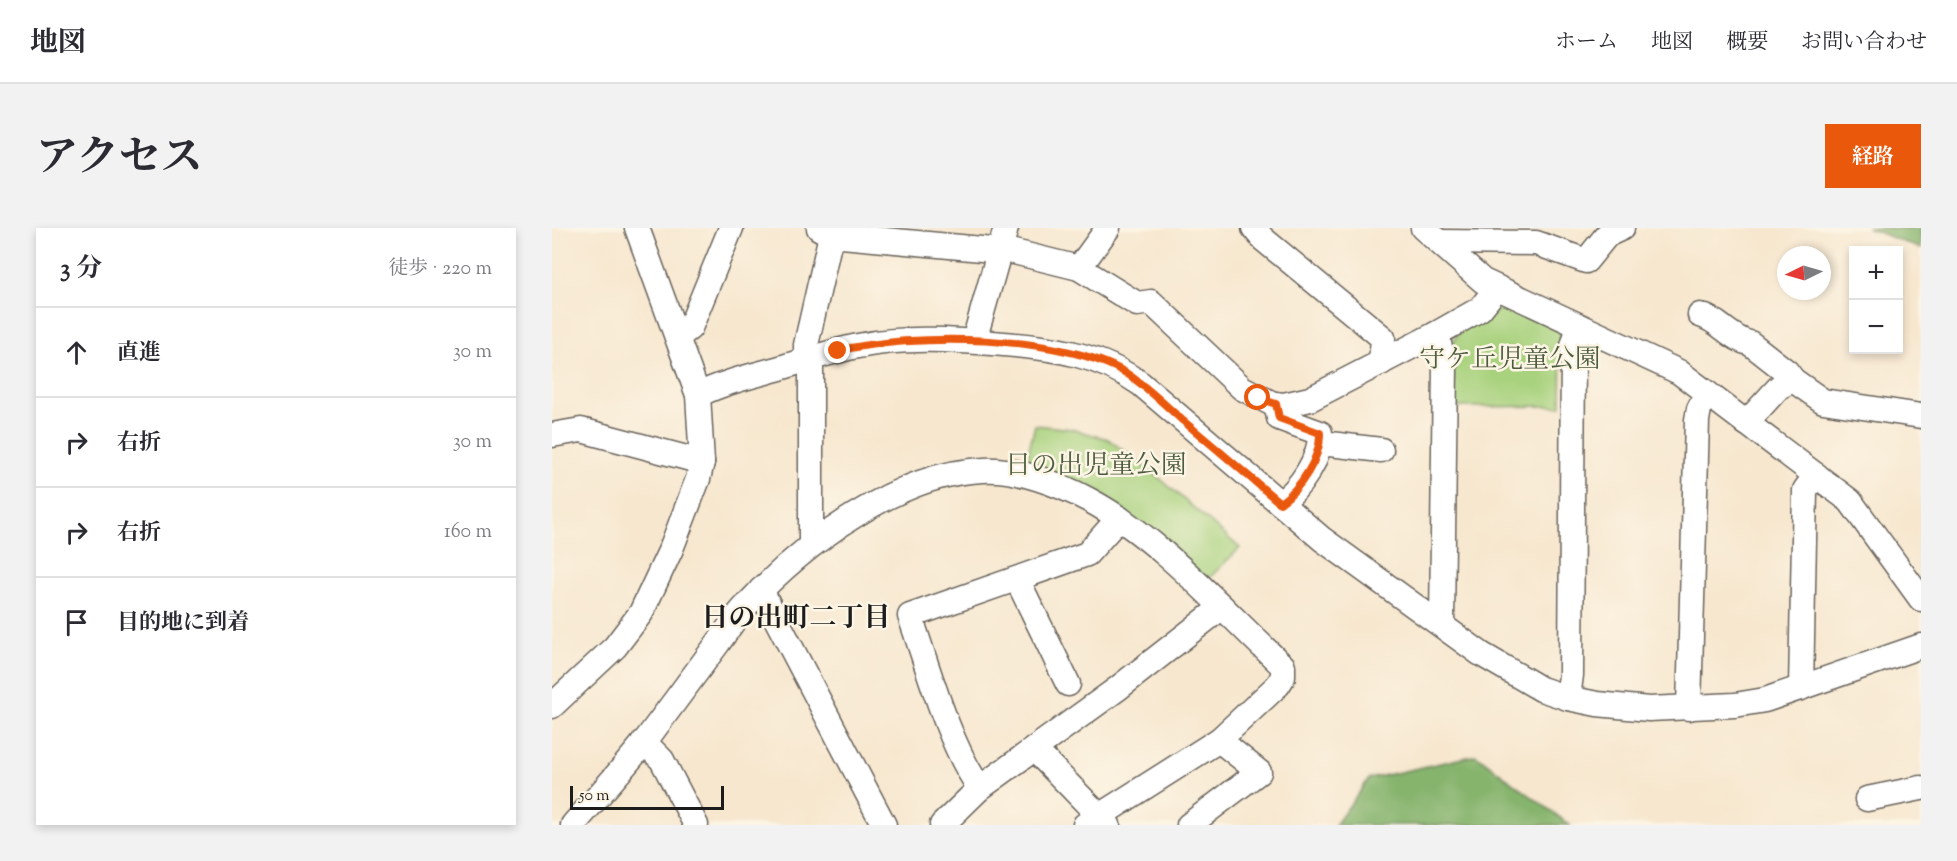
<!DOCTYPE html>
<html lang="ja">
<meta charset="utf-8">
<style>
body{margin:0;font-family:"Sorts Mill Goudy","Noto Serif JP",serif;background:#f2f2f3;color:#2b2b33}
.controls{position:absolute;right:18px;top:18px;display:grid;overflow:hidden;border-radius:0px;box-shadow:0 3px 9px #0003}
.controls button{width:54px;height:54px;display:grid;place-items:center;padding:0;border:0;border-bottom:2px solid #e1e1e2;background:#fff;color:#2b2b33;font:30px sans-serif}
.compass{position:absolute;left:1225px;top:18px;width:54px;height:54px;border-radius:50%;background:#fff;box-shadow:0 3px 9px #0003;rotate:265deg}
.scale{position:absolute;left:18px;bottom:15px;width:154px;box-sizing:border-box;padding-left:6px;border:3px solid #1c1c1c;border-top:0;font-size:16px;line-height:21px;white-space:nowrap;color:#1c1c1c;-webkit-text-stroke:4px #fcf5e5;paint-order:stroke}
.stop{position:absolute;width:18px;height:18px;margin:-14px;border:4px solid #ea580c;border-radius:50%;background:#fff}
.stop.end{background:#ea580c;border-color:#fff;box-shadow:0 2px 6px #0008}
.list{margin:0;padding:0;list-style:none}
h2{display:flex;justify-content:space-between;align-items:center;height:78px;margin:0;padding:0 24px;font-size:26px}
h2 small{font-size:20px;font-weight:400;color:#7c7c81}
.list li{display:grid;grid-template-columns:39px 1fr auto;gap:18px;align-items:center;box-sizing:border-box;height:90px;padding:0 24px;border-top:2px solid #e1e1e2}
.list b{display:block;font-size:22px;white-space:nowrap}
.list em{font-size:20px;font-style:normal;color:#7c7c81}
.icon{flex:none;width:33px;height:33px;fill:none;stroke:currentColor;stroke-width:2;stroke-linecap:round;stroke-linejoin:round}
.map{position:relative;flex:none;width:1369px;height:597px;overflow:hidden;border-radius:0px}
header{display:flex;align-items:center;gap:36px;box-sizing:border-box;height:84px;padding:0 30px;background:#fff;border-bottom:2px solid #e1e1e2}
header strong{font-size:28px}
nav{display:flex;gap:33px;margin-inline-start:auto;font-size:21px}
.intro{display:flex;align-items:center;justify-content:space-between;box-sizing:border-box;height:144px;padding:0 36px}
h1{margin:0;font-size:42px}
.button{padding:15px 27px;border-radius:0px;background:#ea580c;color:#fff;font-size:21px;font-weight:700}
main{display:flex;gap:36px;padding:0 36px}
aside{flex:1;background:#fff;border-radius:0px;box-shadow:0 3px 9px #0003}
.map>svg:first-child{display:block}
.green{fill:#a9d27e;stroke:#62774d;stroke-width:1.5}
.forest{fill:#86b46d;stroke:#516844;stroke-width:1.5}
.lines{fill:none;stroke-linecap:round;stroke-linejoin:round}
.minor-casing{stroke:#69635b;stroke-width:27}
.minor{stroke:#fff;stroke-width:24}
.route{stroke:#ea580c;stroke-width:8}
.labels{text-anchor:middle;stroke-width:5;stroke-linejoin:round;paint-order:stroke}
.park-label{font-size:26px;fill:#4d5c3e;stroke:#fcf5e5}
.neighbourhood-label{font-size:27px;font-weight:bold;fill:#1c1c1c;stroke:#fcf5e5}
</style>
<header>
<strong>地図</strong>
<nav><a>ホーム</a><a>地図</a><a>概要</a><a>お問い合わせ</a></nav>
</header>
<div class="intro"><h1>アクセス</h1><a class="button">経路</a></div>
<main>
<aside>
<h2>3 分<small>徒歩 · 220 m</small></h2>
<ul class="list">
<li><svg class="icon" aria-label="ahead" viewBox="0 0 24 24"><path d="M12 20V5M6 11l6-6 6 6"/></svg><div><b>直進</b></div><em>30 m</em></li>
<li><svg class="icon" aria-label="right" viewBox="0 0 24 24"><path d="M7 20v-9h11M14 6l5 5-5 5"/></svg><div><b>右折</b></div><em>30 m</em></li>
<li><svg class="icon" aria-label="right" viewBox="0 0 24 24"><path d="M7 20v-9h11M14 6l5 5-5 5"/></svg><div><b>右折</b></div><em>160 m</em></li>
<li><svg class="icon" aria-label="arrive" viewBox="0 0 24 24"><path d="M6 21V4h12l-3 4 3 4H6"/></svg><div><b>目的地に到着</b></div></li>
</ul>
</aside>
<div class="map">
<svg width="1369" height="597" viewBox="0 0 1369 597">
<rect width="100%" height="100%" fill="#fcf5e5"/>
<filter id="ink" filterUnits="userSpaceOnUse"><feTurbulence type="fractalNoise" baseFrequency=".0167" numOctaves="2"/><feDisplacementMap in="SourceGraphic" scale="12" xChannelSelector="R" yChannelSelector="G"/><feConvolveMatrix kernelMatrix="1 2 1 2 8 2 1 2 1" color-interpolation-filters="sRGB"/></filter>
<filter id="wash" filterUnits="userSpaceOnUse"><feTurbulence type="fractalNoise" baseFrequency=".008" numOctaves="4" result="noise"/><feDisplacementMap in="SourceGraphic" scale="24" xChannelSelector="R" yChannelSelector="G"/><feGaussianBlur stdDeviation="1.35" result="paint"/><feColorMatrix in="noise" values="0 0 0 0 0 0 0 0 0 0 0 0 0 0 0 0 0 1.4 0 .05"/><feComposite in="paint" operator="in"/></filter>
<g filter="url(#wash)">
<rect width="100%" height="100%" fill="#f7e7cf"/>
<g class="green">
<path d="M963 79 1002 97 1010 108 1009 178 901 179 902 112 910 101 949 80Z"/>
<path d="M483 197 520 201 556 211 605 248 688 320 656 351 473 237Z"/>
</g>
<g class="forest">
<path d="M1315 0H1369V21Z"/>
<path d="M924 527 1018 597H783L817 551Z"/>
</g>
</g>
<g filter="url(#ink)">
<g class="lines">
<defs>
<g id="minor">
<path d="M267 0 279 7 462 24 527 40 585 76 599 74 690 160 721 176 732 177 758 171 884 106 928 81 945 60"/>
<path d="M702 0 711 11 831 110 829 135"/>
<path d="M871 0 931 53 1127 144 1298 273 1369 371"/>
<path d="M888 14 984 15 1034 33 1055 7 1070 0"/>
<path d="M527 40 556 0"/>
<path d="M1148 87C1167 92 1180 112 1198 115L1235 144 1241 152"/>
<path d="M884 106 893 136 890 396"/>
<path d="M126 109 138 100 179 0"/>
<path d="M422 113 454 0"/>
<path d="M254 132V117L279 7"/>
<path d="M146 167C172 154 200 148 228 140 254 132 280 123 306 118 354 108 403 112 452 116 502 120 547 126 589 156L770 311 929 426 989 461 1016 470 1045 476 1097 481 1183 477 1213 472 1369 418"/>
<path d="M724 176 727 190 768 205C769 230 748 261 728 275"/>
<path d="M1194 195 1227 159 1241 152 1271 173 1369 188"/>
<path d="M0 207 29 202 150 234"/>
<path d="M769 215 829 222"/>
<path d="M259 317V130"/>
<path d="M465 351 516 456"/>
<path d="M209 362 332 597"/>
<path d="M1249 460 1253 262 1264 247"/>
<path d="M1016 470 1019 447 1021 118 1027 98"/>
<path d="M0 478 63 419 89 385 119 321 146 251 150 234 146 167 85 0"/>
<path d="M1137 480 1145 192 1147 181 1155 165"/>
<path d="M92 514 110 532 144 597"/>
<path d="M482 521 556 597"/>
<path d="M428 560C397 518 376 439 358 388L535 326 567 290"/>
<path d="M1315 571 1369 560"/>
<path d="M21 597C45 569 71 541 94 512 118 480 142 447 166 415 175 403 183 389 194 378 250 317 345 245 431 242 465 240 507 256 537 272 607 309 673 384 731 438V449L726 457 667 512 533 597"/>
<path d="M390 597 428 560 565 461 670 379"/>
<path d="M637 597 707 544 667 512"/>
</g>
</defs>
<use href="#minor" class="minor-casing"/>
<use href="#minor" class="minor"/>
</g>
</g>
<g class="lines" filter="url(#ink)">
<path class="route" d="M286 123C358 105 510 106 574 145 594 158 612 176 630 192 663 219 695 247 728 275 748 261 769 230 768 205L727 190 724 176 706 170"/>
</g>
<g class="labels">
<g class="park-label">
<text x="958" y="139">守ケ丘児童公園</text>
<text x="544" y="245">日の出児童公園</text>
</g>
<g class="neighbourhood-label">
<text x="244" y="398">日の出町二丁目</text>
</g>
</g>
</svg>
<div class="controls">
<button>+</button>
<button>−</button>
</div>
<svg class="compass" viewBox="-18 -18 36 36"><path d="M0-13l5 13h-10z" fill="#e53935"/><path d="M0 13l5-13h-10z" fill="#7c7c81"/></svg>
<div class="scale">50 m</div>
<div class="stop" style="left:706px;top:170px"></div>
<div class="stop end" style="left:286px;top:123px"></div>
</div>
</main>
